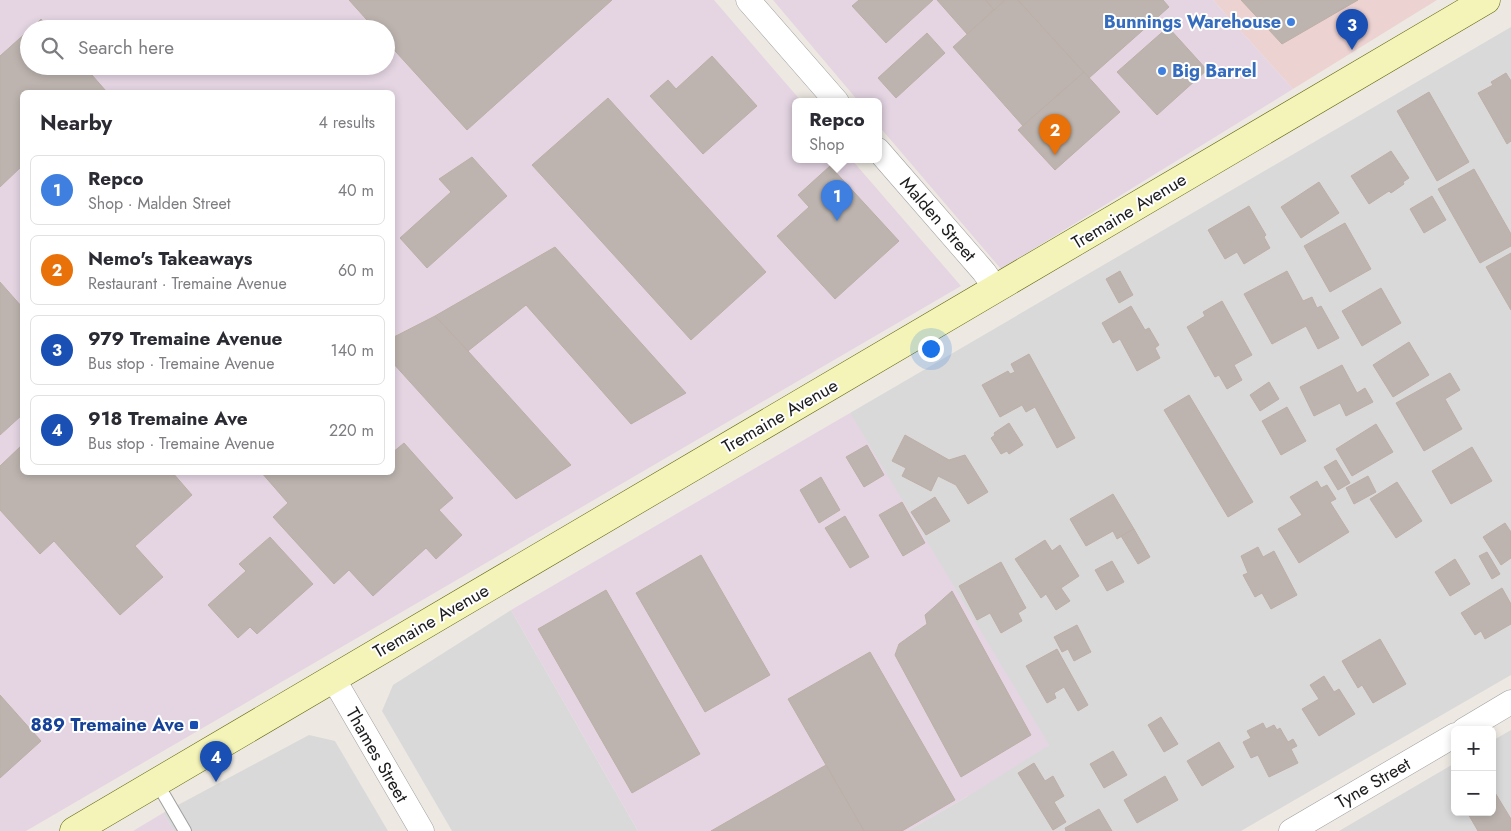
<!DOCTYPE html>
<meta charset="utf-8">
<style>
body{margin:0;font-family:Jost,sans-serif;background:#f2f2f3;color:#2b2b33}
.controls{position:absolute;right:15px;bottom:15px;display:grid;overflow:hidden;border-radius:8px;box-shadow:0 2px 8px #0003}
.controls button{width:45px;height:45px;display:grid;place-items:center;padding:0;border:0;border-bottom:1px solid #e1e1e2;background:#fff;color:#2b2b33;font:25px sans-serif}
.you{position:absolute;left:930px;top:348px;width:18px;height:18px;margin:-12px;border:4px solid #fff;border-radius:50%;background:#1a73e8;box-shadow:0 0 0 8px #1a73e833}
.badge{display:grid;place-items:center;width:32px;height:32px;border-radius:50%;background:#ea580c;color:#fff;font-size:16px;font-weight:700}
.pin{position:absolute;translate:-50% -41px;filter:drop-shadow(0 1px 2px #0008)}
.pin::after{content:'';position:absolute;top:26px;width:18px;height:15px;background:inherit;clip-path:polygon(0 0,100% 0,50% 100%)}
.popup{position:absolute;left:792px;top:98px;width:90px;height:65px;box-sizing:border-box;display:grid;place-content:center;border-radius:8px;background:#fff;filter:drop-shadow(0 1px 4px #0005);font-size:16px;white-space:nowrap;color:#7c7c81}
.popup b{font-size:19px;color:#2b2b33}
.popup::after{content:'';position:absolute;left:50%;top:100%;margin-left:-10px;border:10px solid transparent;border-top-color:#fff}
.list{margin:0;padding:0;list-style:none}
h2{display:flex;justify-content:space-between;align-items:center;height:65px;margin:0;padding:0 20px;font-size:21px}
h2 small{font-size:16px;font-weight:400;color:#7c7c81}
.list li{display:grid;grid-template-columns:32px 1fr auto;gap:15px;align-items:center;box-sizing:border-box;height:70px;margin:0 10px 10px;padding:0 10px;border:1px solid #e1e1e2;border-radius:8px}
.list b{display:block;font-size:19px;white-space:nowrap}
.list p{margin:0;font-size:16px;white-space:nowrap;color:#7c7c81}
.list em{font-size:16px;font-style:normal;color:#7c7c81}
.icon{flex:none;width:28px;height:28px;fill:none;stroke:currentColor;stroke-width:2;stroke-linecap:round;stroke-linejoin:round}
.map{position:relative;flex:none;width:1511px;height:831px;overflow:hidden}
.search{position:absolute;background:#fff;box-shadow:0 2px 8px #0003;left:20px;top:20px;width:375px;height:55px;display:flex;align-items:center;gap:12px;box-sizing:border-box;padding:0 18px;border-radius:28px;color:#7c7c81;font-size:19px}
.panel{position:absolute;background:#fff;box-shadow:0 2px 8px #0003;left:20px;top:90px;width:375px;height:385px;border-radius:8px}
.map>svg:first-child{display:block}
.residential{fill:#dad9d9}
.commercial{fill:#edd2d2}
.industrial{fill:#e5d5e3;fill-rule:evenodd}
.building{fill:#bdb4af;stroke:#bdafa6}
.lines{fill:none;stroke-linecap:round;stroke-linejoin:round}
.service-casing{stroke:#a0a0a0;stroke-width:14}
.minor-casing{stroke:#a0a0a0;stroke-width:25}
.secondary-casing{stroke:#64690d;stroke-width:29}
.service{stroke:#fff;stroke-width:12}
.minor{stroke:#fff;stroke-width:24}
.secondary{stroke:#f4f4b9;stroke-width:28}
.shop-dot{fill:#3f7fe0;stroke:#fff;stroke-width:2}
.transit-dot{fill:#1a4fb4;stroke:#fff;stroke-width:2}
.labels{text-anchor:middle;stroke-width:4;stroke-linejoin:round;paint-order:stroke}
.shop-label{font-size:18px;font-weight:bold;fill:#366cbe;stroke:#fff;text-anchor:end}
.street-label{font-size:18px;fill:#1c1c1c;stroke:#fff}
.transit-label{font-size:18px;font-weight:bold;fill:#164399;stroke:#fff;text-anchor:end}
</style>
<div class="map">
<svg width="1511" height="831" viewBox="0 0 1511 831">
<rect width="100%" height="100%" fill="#ede9e2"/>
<g class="residential">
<path d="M1511 27V675L1241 831H907L968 796 850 413Z"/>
<path d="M511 610 638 831H452L382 711 393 685Z"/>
<path d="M1511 730V831H1339L1455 763V812H1492V741Z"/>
<path d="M309 735 335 741 388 831H174L163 813Z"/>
</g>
<path class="commercial" d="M1213 0H1437L1293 89Z"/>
<g class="industrial">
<path d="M0 0H714L802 102H796V160H852L961 286 26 831H0ZM29 29H386V66H29ZM22 92H392V472H22Z"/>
<path d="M773 0H1213L1293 89 1001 269 878 125V102H859Z"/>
<path d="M850 413 1049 745 968 796 907 831H638L511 610Z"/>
<path d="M163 813 174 831H133Z"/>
</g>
<g class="building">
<path d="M349 0H612L467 130 386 41V29H375Z"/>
<path d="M859 0H933L886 43 852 6Z"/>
<path d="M937 0H986L994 10 967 34Z"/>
<path d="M986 0H1005L994 10Z"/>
<path d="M1005 0H1018L1084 72 1023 126 953 47Z"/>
<path d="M1018 0H1163L1169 7 1089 78Z"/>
<path d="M1241 0H1358L1282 44Z"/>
<path d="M41 19 50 29H31Z"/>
<path d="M1168 27 1207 70 1157 115 1117 72Z"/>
<path d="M29 30V66H84L106 91 104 92H22V166L0 187V56Z"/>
<path d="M927 33 945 53 896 98 878 78Z"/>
<path d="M712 56 757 106 703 154 650 96 668 80 676 89Z"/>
<path d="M1084 72 1120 112 1055 170 1018 130Z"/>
<path d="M1506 73 1511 81V141L1507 144 1478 93 1493 85 1491 82Z"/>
<path d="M1429 92 1469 162 1437 181 1397 111Z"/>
<path d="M608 98 766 272 691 340 532 165Z"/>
<path d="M1391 151 1409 178 1403 182 1404 184 1391 193 1389 191 1369 204 1351 176Z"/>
<path d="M472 157 507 196 427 268 400 238 451 192 439 179Z"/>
<path d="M830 166 899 241 835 299 777 236 809 207 798 195Z"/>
<path d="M1474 169 1511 234V246L1480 263 1438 189Z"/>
<path d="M1319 182 1339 213 1301 238 1281 207Z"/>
<path d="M1432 196 1446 220 1424 233 1410 209Z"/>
<path d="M1249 206 1266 235 1264 237 1270 248 1244 264 1237 252 1225 259 1208 230Z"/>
<path d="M1345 223 1371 269 1330 292 1304 246Z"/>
<path d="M555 247 686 393 631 424 526 305 468 351 435 316Z"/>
<path d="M1511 253V310L1486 267Z"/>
<path d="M1120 271 1133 295 1119 303 1106 279Z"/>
<path d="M1287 271 1303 301 1312 297 1317 308 1321 306 1339 338 1318 349 1306 326 1272 344 1244 294Z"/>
<path d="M0 282 22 307V415L0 435Z"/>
<path d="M1381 288 1401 323 1362 346 1342 311Z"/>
<path d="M1222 301 1252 355 1234 365 1242 380 1227 389 1219 375 1215 377 1187 327 1205 316 1203 312Z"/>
<path d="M1131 306 1145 330 1149 328 1159 345 1155 348 1160 358 1137 371 1120 339 1113 343 1102 323Z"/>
<path d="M435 316 468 351 571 465 516 499 392 362V338Z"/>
<path d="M1409 342 1429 375 1393 397 1373 365Z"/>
<path d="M1029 354 1075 438 1057 448 1035 407 1026 412 1022 405 1000 417 982 385 1008 371 1010 374 1015 372 1011 364Z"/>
<path d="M1342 365 1357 393 1365 388 1373 402 1346 416 1340 403 1314 416 1300 387Z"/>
<path d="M1450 373 1460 390 1445 399 1462 429 1424 451 1396 403Z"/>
<path d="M1269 382 1279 399 1260 411 1250 395Z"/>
<path d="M1189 395 1253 502 1228 517 1164 410Z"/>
<path d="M1287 407 1306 441 1281 455 1262 421Z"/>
<path d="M1009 423 1023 445 1009 454 1007 451 1001 454 991 438 995 435 994 433Z"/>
<path d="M1376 424 1393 452 1352 476 1336 449Z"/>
<path d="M905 435 949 460 965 455 988 492 968 504 956 485 938 476 931 491 902 476 906 468 892 461Z"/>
<path d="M404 443 453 498 439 510 462 535 436 559 426 548 373 596 349 570 334 584 273 517 288 503 261 472H392V453Z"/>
<path d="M22 445V472H172L192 495 135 546 163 577 120 615 54 541 40 554 0 510V466Z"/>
<path d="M867 445 884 475 864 487 846 457Z"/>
<path d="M1472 447 1492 481 1451 504 1432 471Z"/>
<path d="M1336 460 1350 483 1338 490 1324 467Z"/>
<path d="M1368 476 1376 492 1354 504 1346 488Z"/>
<path d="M821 477 840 510 819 523 800 490Z"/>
<path d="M1317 481 1321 488 1327 485 1336 499 1330 502 1349 532 1299 563 1278 529 1302 515 1290 497Z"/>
<path d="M1397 482 1422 521 1396 538 1370 499Z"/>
<path d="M1113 494 1134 529 1117 539 1113 531 1086 546 1070 519Z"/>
<path d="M935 497 950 521 926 535 911 512Z"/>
<path d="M902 502 925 543 903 556 879 515Z"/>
<path d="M845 516 869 557 850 568 825 528Z"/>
<path d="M1505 523 1511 532V558L1501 565 1483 537Z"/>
<path d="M1134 529 1150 557 1138 564 1121 536Z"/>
<path d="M270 537 313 584 257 634 250 627 238 638 208 605 246 571 239 564Z"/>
<path d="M1045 540 1052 551 1060 545 1079 576 1061 588 1070 601 1056 610 1046 594 1041 598 1015 559Z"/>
<path d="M1258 547 1263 557 1274 551 1297 595 1271 609 1262 593 1255 597 1243 575 1248 573 1241 556Z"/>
<path d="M1487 552 1500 574 1492 579 1479 556Z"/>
<path d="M701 555 770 675 705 712 636 593Z"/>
<path d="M1455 559 1470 584 1450 596 1435 572Z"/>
<path d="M1112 561 1124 582 1107 591 1095 570Z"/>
<path d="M1001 562 1026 608 1018 613 1022 621 1001 633 990 613 977 620 959 586Z"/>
<path d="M1502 588 1511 604V624L1485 639 1481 631 1475 635 1461 613Z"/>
<path d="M606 590 700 754 632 793 538 629Z"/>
<path d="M952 591 1031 735 961 777 895 655 899 644 927 624 925 615Z"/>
<path d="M1077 625 1091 652 1074 661 1068 649 1062 652 1054 637Z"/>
<path d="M1380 639 1406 684 1373 703 1362 685 1358 688 1342 661Z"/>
<path d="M1057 649 1088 705 1078 711 1064 687 1054 693 1056 698 1047 703 1026 666Z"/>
<path d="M870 652 955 800 902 831H864L788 699Z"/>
<path d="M1324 676 1334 692 1339 689 1355 714 1319 736 1302 709 1319 699 1310 685Z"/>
<path d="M0 695 41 741 0 778Z"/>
<path d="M1161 717 1178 744 1164 752 1148 725Z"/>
<path d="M1263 723 1266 729 1274 725 1277 730 1280 728 1288 742 1293 739 1297 746 1291 749 1298 763 1269 777 1258 755 1251 758 1243 742 1251 738 1247 731Z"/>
<path d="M1219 742 1234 767 1202 786 1187 761Z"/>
<path d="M1113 751 1127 775 1104 788 1090 764Z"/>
<path d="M1034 763 1045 781 1053 776 1064 796 1054 802 1066 822 1053 830 1018 773Z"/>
<path d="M826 765 864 831H711Z"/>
<path d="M1165 776 1178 800 1137 823 1124 800Z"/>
<path d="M1494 791 1511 819V831H1478L1467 812H1492V792Z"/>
<path d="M1099 809 1112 831H1066L1065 828Z"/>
</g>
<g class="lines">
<defs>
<path id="service" d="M157 783 185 831"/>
<g id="minor">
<path d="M748 0 837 102"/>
<path d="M878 150 984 272 996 289"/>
<path d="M333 678 422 831"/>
<path d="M1464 730 1511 702"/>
<path d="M1291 831 1455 735"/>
</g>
<path id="secondary" d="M74 831 1486 0"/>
</defs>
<use href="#service" class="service-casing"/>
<use href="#minor" class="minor-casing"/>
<use href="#secondary" class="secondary-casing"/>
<use href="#service" class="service"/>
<use href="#minor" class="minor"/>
<use href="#secondary" class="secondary"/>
</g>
<g class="shop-dot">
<circle cx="1291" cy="22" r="5"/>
<circle cx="1162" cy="71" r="5"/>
</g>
<rect class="transit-dot" x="189" y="720" width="10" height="10" rx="2.5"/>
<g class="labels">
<g class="shop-label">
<text x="1281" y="28">Bunnings Warehouse</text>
<text x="1172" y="77" text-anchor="start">Big Barrel</text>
</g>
<g class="street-label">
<text transform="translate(1129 211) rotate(-31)" y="6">Tremaine Avenue</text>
<text transform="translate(938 219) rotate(49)" y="6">Malden Street</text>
<text transform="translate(780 416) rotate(-30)" y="6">Tremaine Avenue</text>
<text transform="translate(431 621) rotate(-30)" y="6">Tremaine Avenue</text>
<text transform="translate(377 755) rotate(60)" y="6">Thames Street</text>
<text transform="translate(1373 783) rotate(-30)" y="6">Tyne Street</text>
</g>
<g class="transit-label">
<text x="184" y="731">889 Tremaine Ave</text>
</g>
</g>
</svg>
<div class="controls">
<button>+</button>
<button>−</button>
</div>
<div class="you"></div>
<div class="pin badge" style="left:837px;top:221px;background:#3f7fe0">1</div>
<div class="popup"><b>Repco</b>Shop</div>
<div class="pin badge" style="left:1055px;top:155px;background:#e8710a">2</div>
<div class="pin badge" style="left:1352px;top:50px;background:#1a4fb4">3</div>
<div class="pin badge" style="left:216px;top:782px;background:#1a4fb4">4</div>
<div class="search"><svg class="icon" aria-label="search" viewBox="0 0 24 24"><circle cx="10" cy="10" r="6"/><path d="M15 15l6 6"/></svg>Search here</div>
<section class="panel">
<h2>Nearby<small>4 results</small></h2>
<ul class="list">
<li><span class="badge" style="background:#3f7fe0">1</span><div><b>Repco</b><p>Shop · Malden Street</p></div><em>40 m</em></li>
<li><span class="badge" style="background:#e8710a">2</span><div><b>Nemo's Takeaways</b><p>Restaurant · Tremaine Avenue</p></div><em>60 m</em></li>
<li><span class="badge" style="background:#1a4fb4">3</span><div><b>979 Tremaine Avenue</b><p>Bus stop · Tremaine Avenue</p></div><em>140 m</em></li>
<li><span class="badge" style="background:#1a4fb4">4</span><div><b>918 Tremaine Ave</b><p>Bus stop · Tremaine Avenue</p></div><em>220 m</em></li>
</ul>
</section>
</div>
